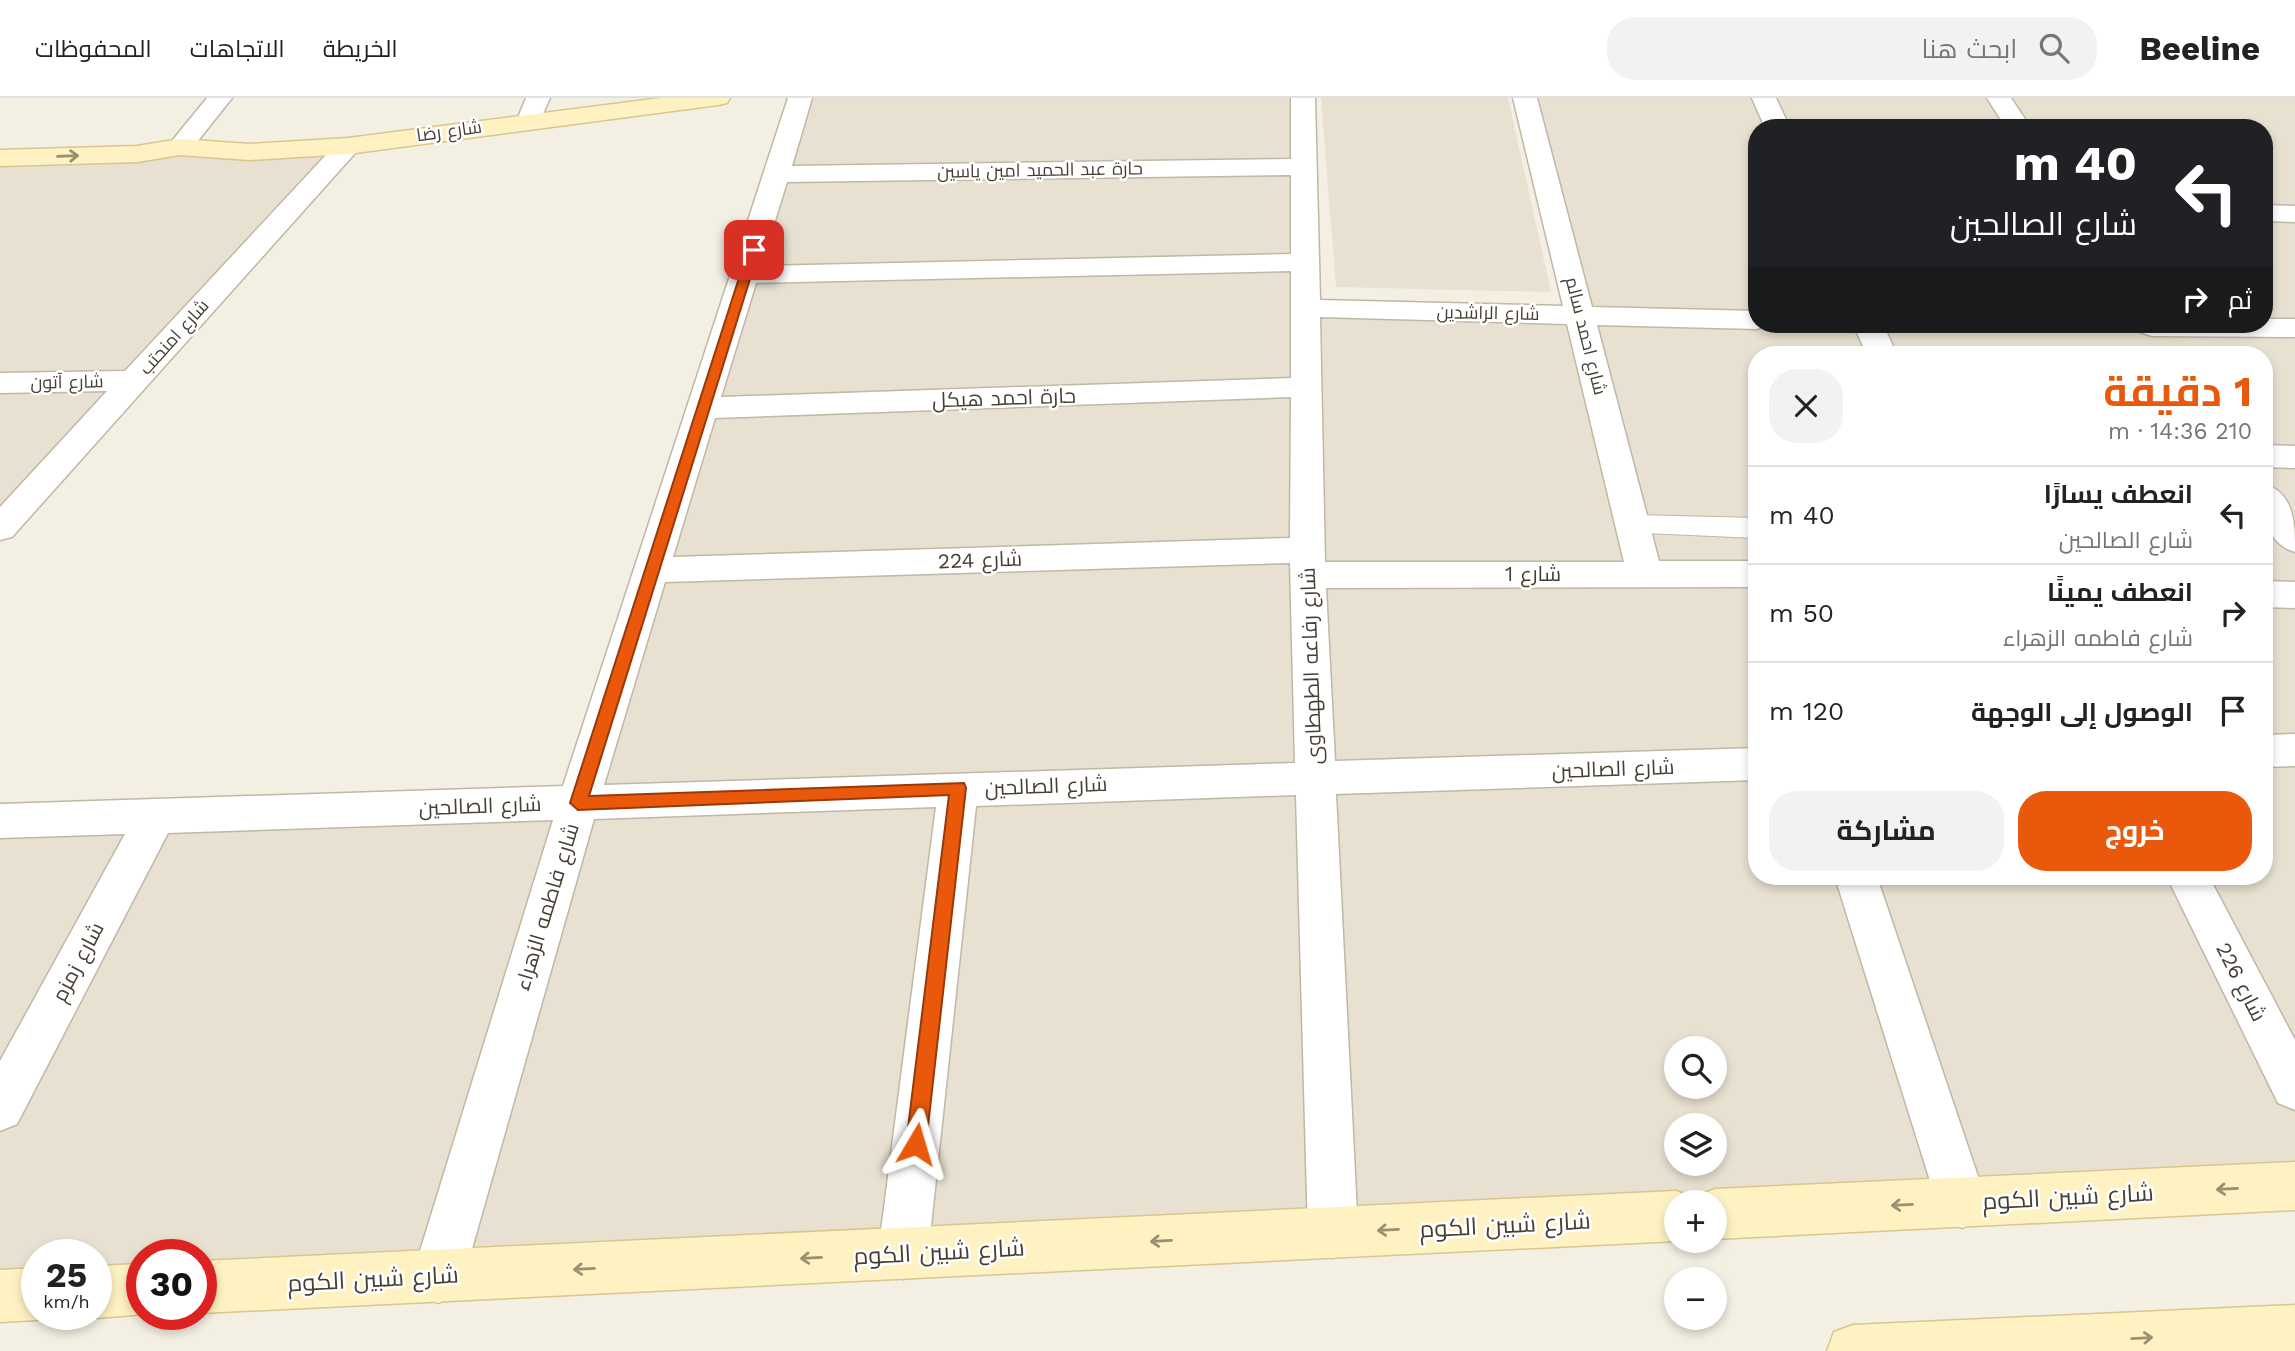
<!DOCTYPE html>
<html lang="ar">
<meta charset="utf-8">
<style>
:root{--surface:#fff;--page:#f2f2f2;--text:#222;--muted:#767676;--line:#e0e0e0;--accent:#ea580c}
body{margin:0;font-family:"Work Sans",Cairo,sans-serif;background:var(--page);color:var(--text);direction:rtl;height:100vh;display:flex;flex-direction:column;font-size:26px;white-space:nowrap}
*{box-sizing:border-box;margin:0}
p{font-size:23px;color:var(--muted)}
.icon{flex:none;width:38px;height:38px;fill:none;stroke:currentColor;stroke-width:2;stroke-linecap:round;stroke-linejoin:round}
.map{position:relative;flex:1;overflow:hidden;direction:ltr}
.details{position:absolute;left:1748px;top:248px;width:525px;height:539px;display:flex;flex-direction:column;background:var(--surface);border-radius:28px;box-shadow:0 4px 10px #0003;direction:rtl}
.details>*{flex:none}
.hud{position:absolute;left:1748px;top:21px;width:525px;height:214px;border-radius:28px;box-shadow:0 4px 10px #0003;direction:rtl;background:#202124;color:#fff;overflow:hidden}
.controls{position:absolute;left:1664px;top:938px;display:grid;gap:14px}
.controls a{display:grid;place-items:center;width:63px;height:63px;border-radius:50%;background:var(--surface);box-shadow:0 4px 10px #0003;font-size:35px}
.speed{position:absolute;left:21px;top:1141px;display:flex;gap:14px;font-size:35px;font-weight:700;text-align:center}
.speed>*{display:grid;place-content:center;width:91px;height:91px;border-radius:50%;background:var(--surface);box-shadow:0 4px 10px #0003;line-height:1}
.speed small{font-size:18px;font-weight:400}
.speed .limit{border:10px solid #d22;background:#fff;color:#111}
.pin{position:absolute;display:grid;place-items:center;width:60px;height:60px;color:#fff;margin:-30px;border-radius:14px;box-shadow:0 4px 10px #0006}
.me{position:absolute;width:77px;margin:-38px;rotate:7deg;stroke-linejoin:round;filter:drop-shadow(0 0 5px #0008)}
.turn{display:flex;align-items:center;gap:24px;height:147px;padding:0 21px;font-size:32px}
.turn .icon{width:91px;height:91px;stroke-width:2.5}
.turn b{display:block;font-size:49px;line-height:60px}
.then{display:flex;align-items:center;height:66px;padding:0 21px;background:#0003;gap:14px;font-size:26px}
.round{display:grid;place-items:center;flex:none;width:74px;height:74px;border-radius:28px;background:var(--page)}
.headline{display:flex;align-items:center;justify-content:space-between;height:119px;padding:0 21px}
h1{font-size:42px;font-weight:700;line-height:52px;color:var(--accent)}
.primary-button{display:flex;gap:14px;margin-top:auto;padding:14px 21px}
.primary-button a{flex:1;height:80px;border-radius:28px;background:var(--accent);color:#fff;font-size:28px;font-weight:700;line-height:80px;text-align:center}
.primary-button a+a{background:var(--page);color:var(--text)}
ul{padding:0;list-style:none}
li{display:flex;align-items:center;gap:21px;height:98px;padding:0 21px;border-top:2px solid var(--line)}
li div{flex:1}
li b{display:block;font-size:26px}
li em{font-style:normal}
header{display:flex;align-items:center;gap:42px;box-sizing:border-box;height:98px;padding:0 35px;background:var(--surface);border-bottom:2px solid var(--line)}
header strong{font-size:33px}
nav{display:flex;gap:38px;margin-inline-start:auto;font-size:24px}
.search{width:490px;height:63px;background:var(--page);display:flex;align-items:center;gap:18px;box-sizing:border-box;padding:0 24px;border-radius:28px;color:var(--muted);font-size:26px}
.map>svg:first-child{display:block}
</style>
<header>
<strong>Beeline</strong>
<div class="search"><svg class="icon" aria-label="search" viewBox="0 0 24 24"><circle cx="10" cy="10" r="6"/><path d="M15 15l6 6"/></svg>ابحث هنا</div>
<nav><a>الخريطة</a><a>الاتجاهات</a><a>المحفوظات</a></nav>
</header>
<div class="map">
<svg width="2295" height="1253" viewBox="0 0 2295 1253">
<rect width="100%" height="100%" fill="#f4efe3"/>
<g fill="#e8e1d1" fill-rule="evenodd">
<path d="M802,0H1302L1304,211L1581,218L1526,0H2295V1093L1676,1104V1121L440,1176ZM1757,30H2264V226H1757ZM1757,257H2264V779H1757ZM1676,950H1715V989H1676ZM1676,1027H1715V1066H1676Z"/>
<polygon points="1321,0 1508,0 1551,194 1336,189"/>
<polygon points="344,49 0,428 0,61"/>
<polygon points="577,705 437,1178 201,1188 201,1157 142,1157 142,1191 96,1193 96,1157 37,1157 37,1195 0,1197 0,725"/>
</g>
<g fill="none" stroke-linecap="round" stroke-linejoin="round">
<g stroke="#c0b7a5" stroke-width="2">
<polygon id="lane" points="1633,417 1757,420 1757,440 1623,434 1619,427 1623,420"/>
</g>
<g stroke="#c0b7a5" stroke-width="3">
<g id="street">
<polygon points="207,0 232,0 189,54 171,54 167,49"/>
<polygon points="526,0 550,0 538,27 520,27 517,22"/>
<path d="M788,0H812L792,68L1291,61V0H1315L1320,202L1563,208L1513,0H1537L1592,209L1757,213V226H1769L1757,231L1597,227L1659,463H1757V489L1326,490L1335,663L1757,650V682L1336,696L1358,1135L1351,1153L1333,1160L1315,1153L1308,1135L1296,697L976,708L928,1156L921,1174L903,1181L885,1174L878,1156L936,709L594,721L464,1179L456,1197L438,1205L420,1197L412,1179L553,722L168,735L17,1026L0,1033V963L125,736L0,740V706L563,688ZM1291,77V156L761,168L787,84ZM1291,173V280L721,299L756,185ZM1320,219L1567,226L1624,464H1325ZM1291,299L1290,440L673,459L715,320ZM1290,465L1295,665L604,687L665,484Z"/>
<polygon points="1752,0 1776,0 1790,30 1765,30"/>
<polygon points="1987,0 2011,0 2031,30 2006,30"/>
<polygon points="348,40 357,43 361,48 357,53 12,439 0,442 0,409 107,293 0,295 0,275 125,273 339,43"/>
<polygon points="2264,107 2295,108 2295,124 2264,123"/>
<polygon points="2264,221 2295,221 2295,239 2152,238 2142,235 2137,229 2139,226 2264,226"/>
<polygon points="1853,226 1883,226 1897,257 1867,257"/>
<polygon points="2264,347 2295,348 2295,370 2264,369"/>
<path d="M2264,386C2295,395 2295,427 2295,454C2264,445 2264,413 2264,386Z"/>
<polygon points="2264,483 2295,484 2295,510 2264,509"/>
<polygon points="2295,636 2295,668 2264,669 2264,637"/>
<polygon points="1835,779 1877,779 1987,1105 1979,1122 1962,1130 1945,1122 1937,1105"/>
<polygon points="2167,779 2209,779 2295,942 2295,1012 2278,1005"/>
</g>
</g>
<g stroke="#d8c68e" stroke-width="3">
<g id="secondary">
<polygon points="661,0 730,0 727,5 718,7 348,56 249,62 180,57 137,64 0,68 0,52 137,48 180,41 249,46 348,40"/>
<polygon points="2295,1064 2295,1112 1715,1141 1715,1104 1676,1104 1676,1143 201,1215 201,1163 1676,1093 1694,1100 1695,1104 1697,1098 1715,1091"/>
<polygon points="142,1166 142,1216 145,1216 96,1220 88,1216 96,1216 96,1168"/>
<polygon points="37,1170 37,1216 50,1216 37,1222 0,1224 0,1172"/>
<polygon points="2295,1207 2295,1253 1827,1253 1834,1234 1853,1227"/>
</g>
</g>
<use href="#lane" fill="#fff" fill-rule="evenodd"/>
<use href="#street" fill="#fff" fill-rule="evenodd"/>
<use href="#secondary" fill="#fff2c2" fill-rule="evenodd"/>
</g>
<defs><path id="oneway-shaft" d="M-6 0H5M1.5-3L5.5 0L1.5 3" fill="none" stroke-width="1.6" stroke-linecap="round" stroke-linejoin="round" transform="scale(1.75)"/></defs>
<g stroke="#999073">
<use href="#oneway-shaft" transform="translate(68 58) rotate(-2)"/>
<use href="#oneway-shaft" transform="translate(2227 1091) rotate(177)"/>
<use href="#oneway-shaft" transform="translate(1902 1107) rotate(177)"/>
<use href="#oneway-shaft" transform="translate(1388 1132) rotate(177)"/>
<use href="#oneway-shaft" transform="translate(1161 1143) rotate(177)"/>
<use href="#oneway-shaft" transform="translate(811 1160) rotate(177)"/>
<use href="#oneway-shaft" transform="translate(584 1171) rotate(177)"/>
<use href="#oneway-shaft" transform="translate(2142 1240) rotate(-3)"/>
</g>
<polygon fill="#ea580c" stroke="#983908" stroke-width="2" points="749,149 759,152 589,698 964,685 966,690 926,1046 923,1053 916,1056 909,1053 906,1046 949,697 578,712 570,705"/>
<g text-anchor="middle" stroke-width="5" stroke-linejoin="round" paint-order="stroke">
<g font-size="18" fill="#463f33" stroke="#fff">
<text transform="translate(449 33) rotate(-8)" y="6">شارع رضا</text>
<text transform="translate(1040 72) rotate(-1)" y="6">حارة عبد الحميد امين ياسين</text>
<text transform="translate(1488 215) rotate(1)" y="6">شارع الراشدين</text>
<text transform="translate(1586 238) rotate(76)" y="6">شارع احمد سالم</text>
<text transform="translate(174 239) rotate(-48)" y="6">شارع امنحتب</text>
<text transform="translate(67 284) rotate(-1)" y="6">شارع آتون</text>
</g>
<g font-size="21" fill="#463f33" stroke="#fff">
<text transform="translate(1004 300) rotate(-2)" y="7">حارة احمد هيكل</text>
<text transform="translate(980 462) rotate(-2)" y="7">شارع 224</text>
<text x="1533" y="483">شارع 1</text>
<text transform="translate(1311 568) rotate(-92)" y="7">شارع رفاعه الطهطاوى</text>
<text transform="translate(1613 671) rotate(-2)" y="7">شارع الصالحين</text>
<text transform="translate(1046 688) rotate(-2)" y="7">شارع الصالحين</text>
<text transform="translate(480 708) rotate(-2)" y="7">شارع الصالحين</text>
<text transform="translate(547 809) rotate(-73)" y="7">شارع فاطمه الزهراء</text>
<text transform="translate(78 864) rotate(-62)" y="7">شارع زمزم</text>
<text transform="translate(2241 884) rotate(63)" y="7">شارع 226</text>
</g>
<g font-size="24" fill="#463f33" stroke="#fff">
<text transform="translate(2068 1099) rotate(-3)" y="8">شارع شبين الكوم</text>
<text transform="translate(1505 1127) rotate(-3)" y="8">شارع شبين الكوم</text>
<text transform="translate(939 1154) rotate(-3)" y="8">شارع شبين الكوم</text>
<text transform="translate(373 1181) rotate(-3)" y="8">شارع شبين الكوم</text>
</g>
</g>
</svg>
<div class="controls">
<a><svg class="icon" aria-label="search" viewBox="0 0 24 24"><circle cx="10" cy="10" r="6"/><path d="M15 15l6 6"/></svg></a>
<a><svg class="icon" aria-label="layers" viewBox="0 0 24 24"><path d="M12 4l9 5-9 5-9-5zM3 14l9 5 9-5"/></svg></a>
<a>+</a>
<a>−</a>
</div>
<div class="speed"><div>25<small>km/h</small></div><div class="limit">30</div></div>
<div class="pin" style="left:754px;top:152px;background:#d93025"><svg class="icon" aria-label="arrive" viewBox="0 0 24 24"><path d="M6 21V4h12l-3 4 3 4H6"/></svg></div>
<svg class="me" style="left:916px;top:1046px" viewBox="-20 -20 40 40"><path d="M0-17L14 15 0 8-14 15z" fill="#ea580c" stroke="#fff" stroke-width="4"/></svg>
<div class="hud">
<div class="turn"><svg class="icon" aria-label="left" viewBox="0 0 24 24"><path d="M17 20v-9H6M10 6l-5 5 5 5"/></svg><div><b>40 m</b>شارع الصالحين</div></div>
<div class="then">ثم<svg class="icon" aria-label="right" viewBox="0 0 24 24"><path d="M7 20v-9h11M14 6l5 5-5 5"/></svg></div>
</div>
<section class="details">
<div class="headline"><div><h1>1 دقيقة</h1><p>210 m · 14:36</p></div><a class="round"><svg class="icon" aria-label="close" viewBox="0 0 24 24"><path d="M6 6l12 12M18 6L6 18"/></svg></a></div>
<ul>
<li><svg class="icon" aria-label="left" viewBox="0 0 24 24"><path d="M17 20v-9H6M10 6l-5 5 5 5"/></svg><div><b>انعطف يسارًا</b><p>شارع الصالحين</p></div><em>40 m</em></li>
<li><svg class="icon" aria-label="right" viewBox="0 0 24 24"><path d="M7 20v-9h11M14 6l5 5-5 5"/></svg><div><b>انعطف يمينًا</b><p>شارع فاطمه الزهراء</p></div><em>50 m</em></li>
<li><svg class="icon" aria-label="arrive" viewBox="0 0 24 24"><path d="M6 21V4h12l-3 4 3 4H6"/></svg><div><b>الوصول إلى الوجهة</b></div><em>120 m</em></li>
</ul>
<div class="primary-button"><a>خروج</a><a>مشاركة</a></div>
</section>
</div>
